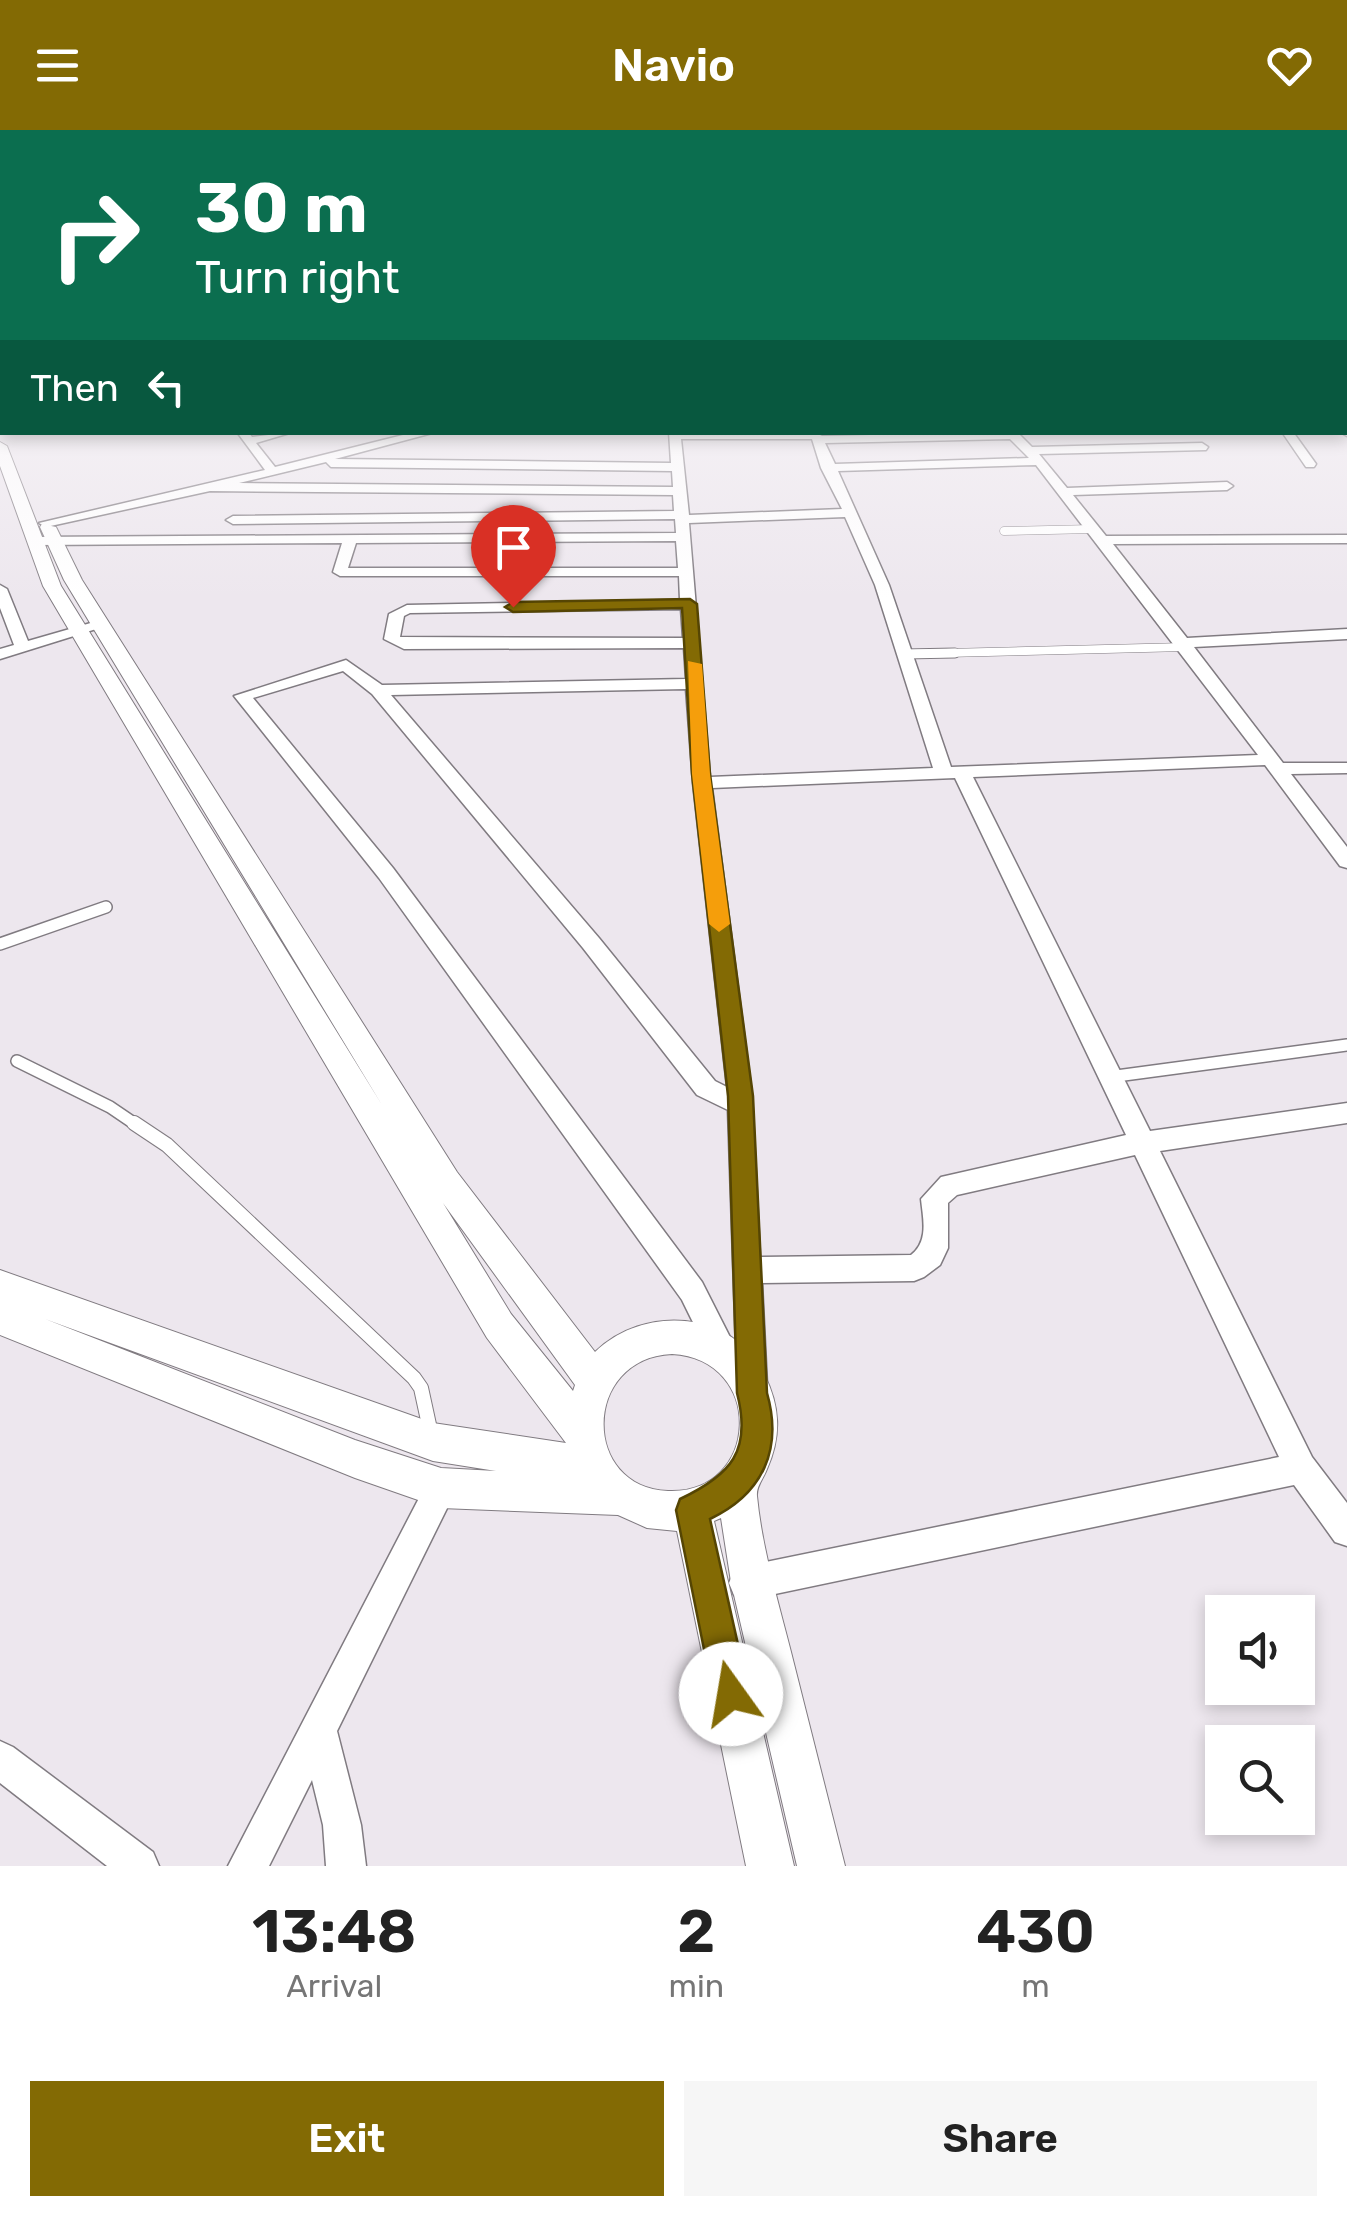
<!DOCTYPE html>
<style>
:root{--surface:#fff;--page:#f6f6f6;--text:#222;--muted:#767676;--accent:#836a04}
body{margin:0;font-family:Rubik,sans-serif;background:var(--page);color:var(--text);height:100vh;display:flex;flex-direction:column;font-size:38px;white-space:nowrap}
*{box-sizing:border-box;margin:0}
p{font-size:32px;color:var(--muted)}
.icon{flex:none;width:55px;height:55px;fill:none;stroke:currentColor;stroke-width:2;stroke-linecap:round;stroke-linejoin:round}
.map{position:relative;height:1736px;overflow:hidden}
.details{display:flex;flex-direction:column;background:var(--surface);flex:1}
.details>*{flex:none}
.hud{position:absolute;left:0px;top:0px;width:1348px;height:305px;box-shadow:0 5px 15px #0003;background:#0b6e4f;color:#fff;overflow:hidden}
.fabs{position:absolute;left:1205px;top:1465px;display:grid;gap:20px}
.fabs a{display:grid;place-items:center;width:110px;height:110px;border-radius:0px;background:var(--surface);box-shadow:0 5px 15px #0003;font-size:50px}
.pin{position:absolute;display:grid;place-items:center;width:85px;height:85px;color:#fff;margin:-102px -42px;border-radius:50% 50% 50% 0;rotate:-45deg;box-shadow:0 0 10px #0007}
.pin .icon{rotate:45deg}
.me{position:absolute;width:110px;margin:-55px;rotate:347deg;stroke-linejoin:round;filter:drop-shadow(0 0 8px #0008)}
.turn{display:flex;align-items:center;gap:35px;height:210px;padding:0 30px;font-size:45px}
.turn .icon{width:130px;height:130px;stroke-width:2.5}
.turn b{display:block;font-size:70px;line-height:85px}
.then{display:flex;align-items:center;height:95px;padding:0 30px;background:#0003;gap:20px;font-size:38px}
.eta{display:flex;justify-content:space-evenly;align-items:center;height:170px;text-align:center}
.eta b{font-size:60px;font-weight:600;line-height:70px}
.primary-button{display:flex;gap:20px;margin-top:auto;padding:20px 30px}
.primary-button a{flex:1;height:115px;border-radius:0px;background:var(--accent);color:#fff;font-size:40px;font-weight:600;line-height:115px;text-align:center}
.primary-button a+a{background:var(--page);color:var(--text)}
header{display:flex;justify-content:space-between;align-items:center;height:130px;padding:0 30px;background:var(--accent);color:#fff;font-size:45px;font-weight:600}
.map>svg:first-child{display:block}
</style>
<header><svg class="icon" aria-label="menu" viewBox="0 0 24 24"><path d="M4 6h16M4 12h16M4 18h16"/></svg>Navio<svg class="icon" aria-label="heart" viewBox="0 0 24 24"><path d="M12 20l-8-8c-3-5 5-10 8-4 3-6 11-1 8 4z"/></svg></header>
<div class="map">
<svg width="1347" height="1736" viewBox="0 0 1347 1736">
<rect width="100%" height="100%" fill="#ede7ee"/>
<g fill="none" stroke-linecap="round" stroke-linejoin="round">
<g stroke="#807b81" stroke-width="9">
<g id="service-far3">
<polyline points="1004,401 1093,399"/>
<polyline points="905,524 1185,517"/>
</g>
</g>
<g stroke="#807b81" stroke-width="11">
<polyline id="service-far2" points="905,524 955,523"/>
</g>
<g stroke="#807b81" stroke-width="14">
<g id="service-far1">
<polyline points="0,814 106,777"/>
<polyline points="17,931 110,977 138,996"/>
<polyline points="1109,947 1347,915"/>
</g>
</g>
<g stroke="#807b81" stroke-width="16">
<polyline id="service" points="134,993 167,1015 414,1248 421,1258 431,1304"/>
</g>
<g stroke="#807b81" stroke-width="3">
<g id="minor">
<rect x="1345" y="248" width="2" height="6"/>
<polygon points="1345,298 1347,298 1347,306 1340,302 1345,302"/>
<path d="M237,302H248L252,307L293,302L256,313L275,337L415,302H436L335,329L671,333L669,302L816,303L822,306L1017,302L1032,317L1202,313L1208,317L1206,320L1039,324L1067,358L1227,352L1233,356L1227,360L1073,365L1106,406L1347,405V413L1113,414L1187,508L1347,499V509L1194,517L1283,633H1347V643L1291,644L1347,717V738L1340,736L1265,635L973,647L1150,1001L1347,973V993L1160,1021L1312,1327L1347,1373V1416L1335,1412L1294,1355L746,1470L734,1465L729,1453L734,1441L746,1436L1279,1327L1135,1025L957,1065L948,1073V1118L940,1135L924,1147L914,1151L762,1153L767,1255L763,1266L752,1270L741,1266L737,1255L736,1227L733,1233L723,1237L713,1233L682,1170L379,748L234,566L346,530L382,555L686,549L684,518L404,519L384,509L389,484L407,475L680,470L679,446H340L333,442L342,413L35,415L28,411L35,407L676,403L675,389L233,394L226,390L233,386L674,381L673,365L210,361L46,397L39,393L265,340ZM681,309H812L821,338L842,379L689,385ZM1010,309L1029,328L835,334L825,313ZM326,332L331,337L672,341L673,357L239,353ZM1036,335L1258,625L951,637L889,455L838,341ZM845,387L875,455L933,638L710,647L689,393ZM676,411L678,438H348L356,413ZM681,479L683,508L400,507L404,486L410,483ZM343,541L372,564L583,818L697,965L728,980L736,1219L702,1152L393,738L253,568ZM686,559L693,653L727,957L715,951L599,808L391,565ZM955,648L1126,1005L941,1047L921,1069C923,1089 929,1111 911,1125L760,1127L752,966L712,658Z"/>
<polygon points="1282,302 1293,302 1316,334 1314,337 1306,337"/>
<polygon points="0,455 7,459 28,511 101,490 109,495 0,529 0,519 14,515 0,478"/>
<polygon points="441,1342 452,1347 457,1358 337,1601 361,1695 366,1736 326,1736 323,1695 312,1650 269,1736 228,1736 430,1347"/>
<polygon points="0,1611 13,1617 153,1722 159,1736 107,1736 0,1653"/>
</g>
</g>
<g stroke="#807b81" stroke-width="2">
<g id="tertiary">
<polygon points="0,275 2,276 2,289 0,289"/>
<path d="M0,312L7,316L61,456L382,975L64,450L40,397L42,394L56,397L82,450L457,1042L595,1222C643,1175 732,1179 764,1244C780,1276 782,1305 767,1339C764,1348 756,1356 757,1366C762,1418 778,1471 791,1522C809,1593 827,1665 845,1736H797L731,1452L721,1388L714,1391L794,1736H746L677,1401L647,1398L618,1385L441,1378L355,1348L0,1205V1140L433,1293L566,1313L487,1208L43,456L0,336ZM443,1073L575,1255L573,1261L511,1184ZM45,1189L433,1331L496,1341L441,1338L355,1310ZM672,1224C766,1229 760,1365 668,1361C581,1358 582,1228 672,1224Z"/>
</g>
</g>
<use href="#service-far3" stroke="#fff" stroke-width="8"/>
<use href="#service-far2" stroke="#fff" stroke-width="9"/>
<use href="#service-far1" stroke="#fff" stroke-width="11"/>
<use href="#service" stroke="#fff" stroke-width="14"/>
<use href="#minor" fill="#fff" fill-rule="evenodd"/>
<use href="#tertiary" fill="#fff" fill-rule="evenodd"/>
</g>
<linearGradient id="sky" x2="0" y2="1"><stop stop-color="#acb4ef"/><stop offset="0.48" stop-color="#f7f4f7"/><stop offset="1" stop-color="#f7f4f7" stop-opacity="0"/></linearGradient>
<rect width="1347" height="469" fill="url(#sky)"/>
<path fill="#836a04" stroke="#554503" stroke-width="2.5" d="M690,469L697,474L710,644L753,966L767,1263C783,1319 763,1364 710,1389L749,1564L744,1577L731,1582L718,1577L713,1564L676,1380L680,1369C731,1345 752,1321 737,1263L728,966L692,644L682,478L513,482L505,477L513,472Z"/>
<polygon fill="#f59e0b" points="688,531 702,534 710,644 730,794 719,802 709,794 692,644"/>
</svg>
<div class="fabs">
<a><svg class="icon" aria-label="sound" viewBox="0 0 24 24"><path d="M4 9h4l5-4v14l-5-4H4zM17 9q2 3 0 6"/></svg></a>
<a><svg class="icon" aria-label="search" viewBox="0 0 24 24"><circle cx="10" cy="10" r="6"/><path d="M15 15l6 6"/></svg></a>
</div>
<div class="pin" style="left:513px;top:477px;background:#d93025"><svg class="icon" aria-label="arrive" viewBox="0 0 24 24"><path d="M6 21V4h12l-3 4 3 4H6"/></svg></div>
<svg class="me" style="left:731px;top:1564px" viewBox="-20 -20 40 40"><circle r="19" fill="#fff"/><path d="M0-13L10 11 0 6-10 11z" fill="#836a04"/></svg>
<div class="hud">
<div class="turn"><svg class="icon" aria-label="right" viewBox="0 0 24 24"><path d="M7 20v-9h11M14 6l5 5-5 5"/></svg><div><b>30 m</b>Turn right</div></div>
<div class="then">Then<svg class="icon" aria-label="left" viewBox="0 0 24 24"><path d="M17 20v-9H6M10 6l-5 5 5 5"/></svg></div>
</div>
</div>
<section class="details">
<div class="eta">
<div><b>13:48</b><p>Arrival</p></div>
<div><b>2</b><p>min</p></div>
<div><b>430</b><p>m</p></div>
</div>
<div class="primary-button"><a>Exit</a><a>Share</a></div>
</section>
